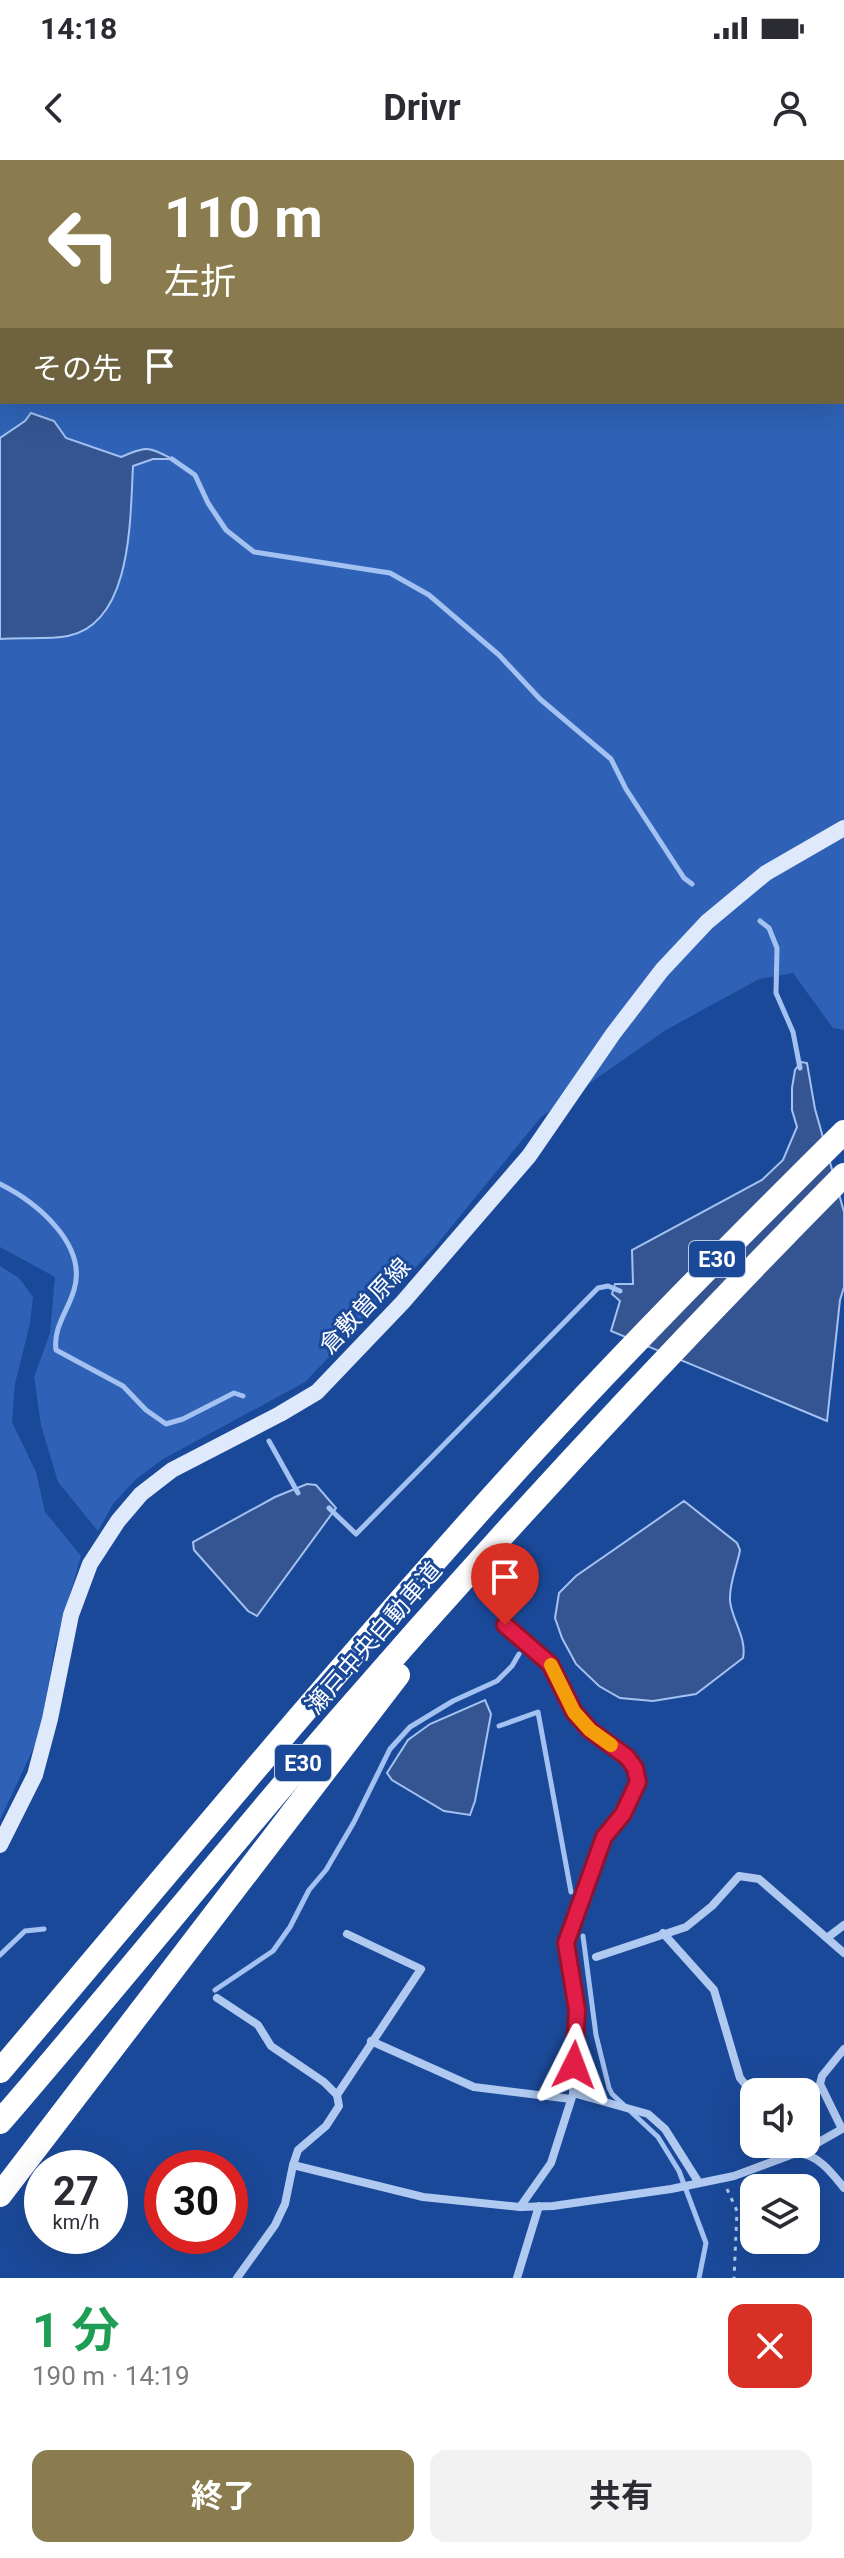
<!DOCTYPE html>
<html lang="ja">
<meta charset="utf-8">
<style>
:root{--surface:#fff;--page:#f2f2f3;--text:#2b2b33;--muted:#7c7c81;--accent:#8a7c4e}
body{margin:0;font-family:Roboto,"Noto Sans JP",sans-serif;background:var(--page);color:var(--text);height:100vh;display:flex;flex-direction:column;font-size:30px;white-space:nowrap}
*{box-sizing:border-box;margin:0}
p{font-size:26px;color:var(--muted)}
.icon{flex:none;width:44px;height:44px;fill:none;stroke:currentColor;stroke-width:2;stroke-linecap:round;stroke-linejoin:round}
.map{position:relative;height:2118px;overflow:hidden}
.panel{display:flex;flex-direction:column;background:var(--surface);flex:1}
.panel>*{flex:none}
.hud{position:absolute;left:0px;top:0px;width:844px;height:244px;box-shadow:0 8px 32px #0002;background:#8a7c4e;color:#fff;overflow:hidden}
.tools{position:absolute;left:740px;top:1918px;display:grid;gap:16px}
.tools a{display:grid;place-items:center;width:80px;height:80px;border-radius:16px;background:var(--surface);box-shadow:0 8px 32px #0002;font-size:40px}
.speed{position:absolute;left:24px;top:1990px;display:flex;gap:16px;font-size:40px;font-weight:700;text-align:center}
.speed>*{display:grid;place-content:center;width:104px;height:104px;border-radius:50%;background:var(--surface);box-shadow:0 8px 32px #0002;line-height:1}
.speed small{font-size:20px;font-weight:400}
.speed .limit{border:12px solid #d22;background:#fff;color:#111}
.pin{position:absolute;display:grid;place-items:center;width:68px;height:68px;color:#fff;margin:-82px -34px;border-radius:50% 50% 50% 0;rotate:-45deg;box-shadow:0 0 8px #0007}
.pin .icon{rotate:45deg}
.me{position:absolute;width:88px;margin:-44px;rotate:3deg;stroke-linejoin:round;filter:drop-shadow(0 0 6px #0008)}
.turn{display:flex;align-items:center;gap:28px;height:168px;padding:0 32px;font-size:36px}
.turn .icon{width:104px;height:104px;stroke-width:2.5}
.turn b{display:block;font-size:56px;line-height:68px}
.then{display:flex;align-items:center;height:76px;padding:0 32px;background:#0003;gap:16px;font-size:30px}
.round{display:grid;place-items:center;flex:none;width:84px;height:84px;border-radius:16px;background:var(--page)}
.headline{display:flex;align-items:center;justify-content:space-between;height:136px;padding:0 32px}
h1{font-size:48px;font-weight:700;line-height:60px;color:#1e9e55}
.primary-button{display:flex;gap:16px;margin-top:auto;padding:16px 32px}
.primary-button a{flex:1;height:92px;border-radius:16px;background:var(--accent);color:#fff;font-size:32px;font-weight:700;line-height:92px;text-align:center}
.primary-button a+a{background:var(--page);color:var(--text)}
.status{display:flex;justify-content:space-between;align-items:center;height:56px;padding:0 40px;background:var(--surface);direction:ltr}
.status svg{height:22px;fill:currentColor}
header{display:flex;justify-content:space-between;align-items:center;height:104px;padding:0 32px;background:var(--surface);font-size:36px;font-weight:700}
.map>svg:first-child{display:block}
</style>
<div class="status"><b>14:18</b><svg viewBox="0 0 49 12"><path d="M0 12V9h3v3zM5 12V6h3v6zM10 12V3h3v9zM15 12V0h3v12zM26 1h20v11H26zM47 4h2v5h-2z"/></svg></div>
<header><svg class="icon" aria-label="back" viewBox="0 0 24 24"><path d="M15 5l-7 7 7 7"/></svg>Drivr<svg class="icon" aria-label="person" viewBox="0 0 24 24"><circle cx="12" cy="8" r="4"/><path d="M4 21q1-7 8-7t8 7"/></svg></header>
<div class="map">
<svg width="844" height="2118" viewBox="0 0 844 2118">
<rect width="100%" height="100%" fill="#1b4999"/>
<g fill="#2f62b6" fill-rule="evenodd">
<path d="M0,0H844V870L833,868L793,813L759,819L666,870L541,957L433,1089L305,1222L163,1299L135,1320L113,1344L98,1371L58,1322L41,1265L34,1217L50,1173L55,1117L0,1087V479C16,477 80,473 91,467C129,446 131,344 133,305L153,299L170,298L140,288L122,297L66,278L54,261H25L0,278ZM2,2H842V242H2Z"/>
<polygon points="0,1106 19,1118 33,1137 30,1163 15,1224 12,1262 36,1312 45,1352 81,1396 55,1486 40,1574 0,1660"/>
</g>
<g fill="#345591" stroke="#a3c2f2" stroke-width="2">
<path d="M31,253L54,261L66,278L121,297C146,286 148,286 172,299H153L133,306C130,357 133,463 68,476C46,480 22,477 0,479V278L25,261Z"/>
<polygon points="801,902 807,903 815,949 844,1052 844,1127 840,1140 827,1261 611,1171 620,1141 612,1134 615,1124 633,1124 632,1090 762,1020 783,1000 797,967 792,950 792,928 795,910"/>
<polygon points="307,1324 316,1325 336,1348 257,1456 248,1451 194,1390 193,1382 275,1337"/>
<path d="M684,1341L737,1383L740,1390C737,1407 729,1423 730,1441C732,1460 747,1478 743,1498L696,1534L653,1541L620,1538L599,1526L576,1504L562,1478L555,1458L559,1433L576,1416Z"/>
<polygon points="485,1540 491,1554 475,1641 470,1655 444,1651 392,1620 387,1613 408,1580 430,1564"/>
</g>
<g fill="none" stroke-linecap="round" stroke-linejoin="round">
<g stroke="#a3c2f2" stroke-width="5">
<polyline points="172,299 195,315 208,343 226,370 254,392 390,413 429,435 499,495 540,539 611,599 626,629 671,698 684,718 692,724"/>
<polyline points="760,761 769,768 777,788 776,833 793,872 800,908"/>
<path d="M0,1024C36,1042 88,1084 74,1130C68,1151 53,1167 56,1190L123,1226L146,1250L166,1264L183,1259L234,1233L243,1236"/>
<polyline points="269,1281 298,1333"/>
<polyline points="329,1348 356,1374 598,1128 608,1126 620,1131"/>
<polyline points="499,1566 538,1552 571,1732"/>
<polyline points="583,1776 596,1875 609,1928 612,1934 658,1977 679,2011 706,2083 699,2118"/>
<polyline points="0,1795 25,1771 44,1769"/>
<polyline points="215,1830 273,1791 290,1767 309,1730 326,1710 354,1662 390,1589 410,1567 453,1541 497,1521 512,1506 519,1494"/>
</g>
<polyline stroke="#b0c9f0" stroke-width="3" stroke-dasharray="4 6" stroke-linecap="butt" points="727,2029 737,2051 734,2118"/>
<g stroke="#b0c9f0" stroke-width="8">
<polyline points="505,1465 550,1504 574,1552 590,1570 627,1597 635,1608 638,1622 623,1654 604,1677 566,1783 577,1850 573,1933 648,1954 665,1969 699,2023"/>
<polyline points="663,1773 714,1830 740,1918 754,1935"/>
<polyline points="827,1778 844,1765"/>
<polyline points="596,1797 686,1767 712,1746 739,1716 759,1719 844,1793"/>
<polyline points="217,1838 258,1865 271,1886 324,1922 337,1935"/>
<polyline points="371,1881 474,1927 571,1939"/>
<polyline points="805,1990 842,1969 820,1924 822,1916 844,1889"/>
<polyline points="293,2005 298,1990 326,1966 339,1946 337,1935 421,1809 347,1774"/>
<polyline points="520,2047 551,2003 573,1934"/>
<path d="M237,2118L275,2065L285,2044L293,2005L423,2037L520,2047L553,2046L671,2029L734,2016L796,1993C817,1993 832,2013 844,2028"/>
<polyline points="517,2118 539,2046"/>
</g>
<polyline stroke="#dee9fb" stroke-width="16" points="0,1685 35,1615 50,1559 71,1455 90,1404 118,1361 141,1334 172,1310 280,1254 317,1232 403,1142 529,996 613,874 662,810 707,762 766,713 844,668"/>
<g stroke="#fff" stroke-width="24">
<path d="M0,1911C163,1719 323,1525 492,1337C605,1211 724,1091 844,972"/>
<path d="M0,1962C114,1830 223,1694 337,1562C500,1374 669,1192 844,1015"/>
<polyline points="0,2035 398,1515"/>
</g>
</g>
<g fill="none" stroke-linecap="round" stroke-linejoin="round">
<g stroke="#92132f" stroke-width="20">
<polyline id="route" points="505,1465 550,1504 574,1552 590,1570 627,1597 635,1608 638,1622 623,1654 604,1677 566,1783 577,1850 574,1905"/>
</g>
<use href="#route" stroke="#e11d48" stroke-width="14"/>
<polyline stroke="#f59e0b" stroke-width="14" points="551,1505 574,1552 590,1570 611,1585"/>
</g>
<g text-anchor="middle" stroke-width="6" stroke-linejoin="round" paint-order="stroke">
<g fill="#1b4999" stroke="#bbc8e0" stroke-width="2">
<rect x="689" y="1081" width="56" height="36" rx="6"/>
<rect x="275" y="1585" width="56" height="36" rx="6"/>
</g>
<g font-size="22" font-weight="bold" fill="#fff">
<text x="717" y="1107">E30</text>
<text x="303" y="1611">E30</text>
</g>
<g font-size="24" fill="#fff" stroke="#1b4999">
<text transform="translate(365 1146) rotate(-47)" y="8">倉敷曽原線</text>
<text transform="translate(374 1478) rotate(-49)" y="8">瀬戸中央自動車道</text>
</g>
</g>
</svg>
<div class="tools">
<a><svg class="icon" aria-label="sound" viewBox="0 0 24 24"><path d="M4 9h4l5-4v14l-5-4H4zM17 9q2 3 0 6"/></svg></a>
<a><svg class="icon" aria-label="layers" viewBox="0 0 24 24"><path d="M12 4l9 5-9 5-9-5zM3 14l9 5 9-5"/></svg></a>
</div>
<div class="speed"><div>27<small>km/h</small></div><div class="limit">30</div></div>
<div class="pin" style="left:505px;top:1465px;background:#d93025"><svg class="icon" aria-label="arrive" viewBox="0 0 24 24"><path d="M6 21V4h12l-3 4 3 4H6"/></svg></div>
<svg class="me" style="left:574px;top:1905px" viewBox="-20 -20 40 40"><path d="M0-17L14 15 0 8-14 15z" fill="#e11d48" stroke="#fff" stroke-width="4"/></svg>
<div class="hud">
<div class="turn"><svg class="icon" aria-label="left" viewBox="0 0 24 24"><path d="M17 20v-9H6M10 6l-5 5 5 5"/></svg><div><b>110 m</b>左折</div></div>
<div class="then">その先<svg class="icon" aria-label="arrive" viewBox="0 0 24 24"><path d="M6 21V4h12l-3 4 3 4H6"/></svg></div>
</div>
</div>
<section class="panel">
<div class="headline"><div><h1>1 分</h1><p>190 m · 14:19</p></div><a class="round" style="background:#d93025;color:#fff"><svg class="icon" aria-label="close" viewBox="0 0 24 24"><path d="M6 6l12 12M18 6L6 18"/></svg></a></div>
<div class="primary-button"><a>終了</a><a>共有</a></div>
</section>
